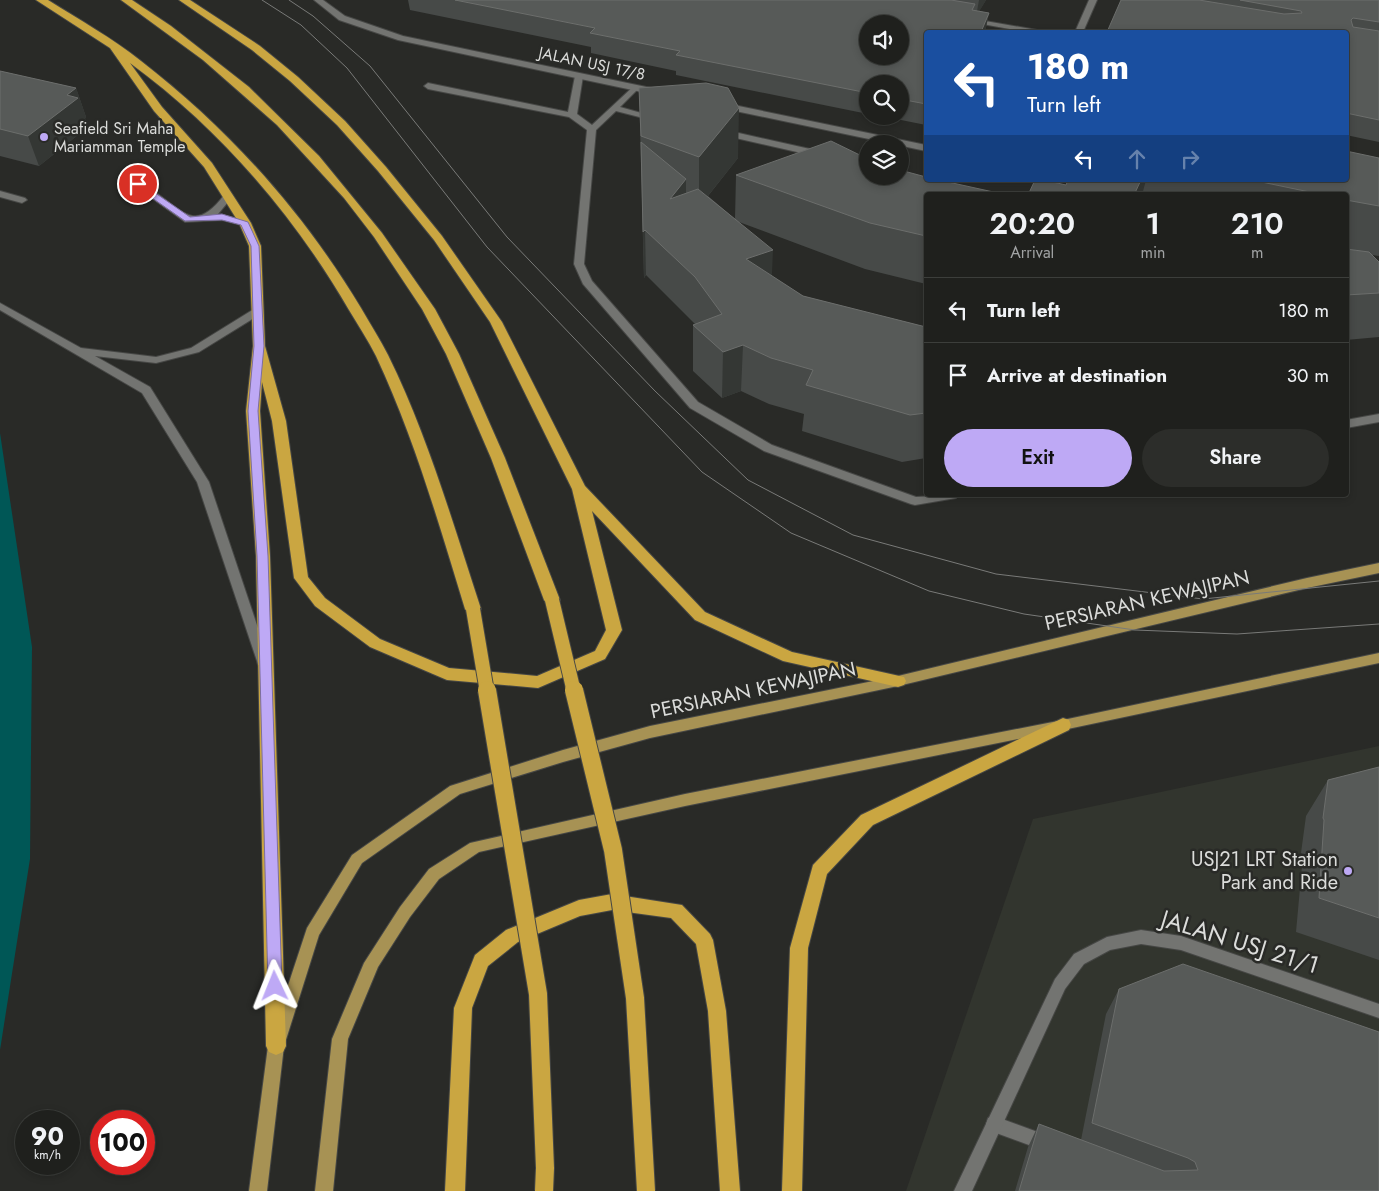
<!DOCTYPE html>
<style>
:root{--surface:#1f201d;--page:#2c2d2a;--text:#f1f3f6;--muted:#a1a3a4;--line:#3c3e3b;--accent:#bea9f5}
body{margin:0;font-family:Jost,sans-serif;background:var(--page);color:var(--text);height:100vh;display:flex;flex-direction:column;font-size:19px;white-space:nowrap}
*{box-sizing:border-box;margin:0}
p{font-size:16px;color:var(--muted)}
.icon{flex:none;width:28px;height:28px;fill:none;stroke:currentColor;stroke-width:2;stroke-linecap:round;stroke-linejoin:round}
.map{position:relative;flex:1;overflow:hidden}
.side{position:absolute;left:924px;top:192px;width:425px;height:305px;display:flex;flex-direction:column;background:var(--surface);border-radius:5px;box-shadow:0 2px 8px #0003,0 0 0 1px var(--line)}
.side>*{flex:none}
.hud{position:absolute;left:924px;top:30px;width:425px;height:152px;border-radius:5px;box-shadow:0 2px 8px #0003,0 0 0 1px var(--line);background:#1a4fa0;color:#fff;overflow:hidden}
.controls{position:absolute;left:859px;top:15px;display:grid;gap:10px}
.controls a{display:grid;place-items:center;width:50px;height:50px;border-radius:50%;background:var(--surface);box-shadow:0 2px 8px #0003,0 0 0 1px var(--line);font-size:25px}
.speed{position:absolute;left:15px;top:1110px;display:flex;gap:10px;font-size:25px;font-weight:700;text-align:center}
.speed>*{display:grid;place-content:center;width:65px;height:65px;border-radius:50%;background:var(--surface);box-shadow:0 2px 8px #0003,0 0 0 1px var(--line);line-height:1}
.speed small{font-size:12px;font-weight:400}
.speed .limit{border:8px solid #d22;background:#fff;color:#111}
.pin{position:absolute;display:grid;place-items:center;width:42px;height:42px;color:#fff;margin:-21px;border:2px solid #fff;border-radius:50%;box-shadow:0 1px 5px #0007}
.me{position:absolute;width:55px;margin:-28px;rotate:358deg;stroke-linejoin:round;filter:drop-shadow(0 0 4px #0008)}
.turn{display:flex;align-items:center;gap:18px;height:105px;padding:0 20px;font-size:22px}
.turn .icon{width:65px;height:65px;stroke-width:2.5}
.turn b{display:block;font-size:35px;line-height:42px}
.lanes{display:flex;align-items:center;height:48px;padding:0 20px;background:#0003;justify-content:center;gap:25px;direction:ltr}
.lanes .off{opacity:.35}
.eta{display:flex;justify-content:space-evenly;align-items:center;height:85px;text-align:center}
.eta b{font-size:30px;font-weight:600;line-height:35px}
.button{display:flex;gap:10px;margin-top:auto;padding:10px 20px}
.button a{flex:1;height:58px;border-radius:30px;background:var(--accent);color:#111;font-size:20px;font-weight:600;line-height:58px;text-align:center}
.button a+a{background:var(--page);color:var(--text)}
ul{padding:0;list-style:none}
li{display:flex;align-items:center;gap:15px;height:65px;padding:0 20px;border-top:1px solid var(--line)}
li div{flex:1}
li b{display:block;font-size:19px}
li em{font-style:normal}
.map>svg:first-child{display:block}
</style>
<div class="map">
<svg width="1379" height="1191" viewBox="0 0 1379 1191">
<rect width="100%" height="100%" fill="#292a27"/>
<polygon fill="#32352e" points="1379,746 1379,1191 906,1191 1033,819"/>
<polygon fill="#005756" points="0,433 32,647 30,859 0,1050"/>
<g fill="none" stroke-linecap="round" stroke-linejoin="round">
<g stroke="#464745" stroke-width="2">
<g id="service">
<polygon points="579,73 583,76 577,114 592,125 635,85 639,88 620,107 659,118 655,121 616,111 596,130 584,264 592,281 698,402 772,445 916,497 958,495 956,498 915,505 911,504 764,451 690,408 583,284 574,264 587,130 569,117 428,89 424,86 428,83 568,112 575,76"/>
<polygon points="721,129 819,151 824,154 819,157 718,134 717,132"/>
<path d="M138,181C144,183 149,188 155,192C186,214 196,232 225,194H231L233,196L218,214L248,221L250,223L245,226L222,220L185,222L135,186V182Z"/>
<polygon points="0,191 25,198 27,200 22,203 0,197"/>
<polygon points="1379,414 1379,422 1346,428 1346,420"/>
<polygon points="994,1116 1054,1138 1056,1144 1054,1150 1048,1152 988,1130 986,1124 988,1118"/>
</g>
</g>
<g stroke="#464745" stroke-width="2">
<g id="minor">
<polygon points="314,0 323,0 345,16 403,36 656,89 660,92 656,95 398,40 339,20"/>
<polygon points="1089,0 1097,0 1083,32 1075,32"/>
<polygon points="968,18 1037,30 1041,32 1026,32 971,22 967,20"/>
<polygon points="724,103 926,145 926,151 721,108 721,104"/>
<polygon points="0,303 81,348 156,357 191,348 254,309 262,309 263,311 262,313 199,352 156,363 95,356 150,387 209,482 269,661 268,665 258,665 257,661 197,482 142,393 0,310"/>
<polygon points="1141,930 1181,936 1379,1004 1379,1018 1181,950 1141,944 1110,950 1084,964 1065,989 972,1191 954,1191 1055,979 1074,954 1107,937"/>
</g>
</g>
<g stroke="#464745" stroke-width="2">
<g id="primary">
<polygon points="1379,563 1379,573 1307,588 898,686 650,738 563,762 460,794 362,863 319,935 284,1046 267,1191 249,1191 268,1046 307,928 352,855 450,786 563,750 650,726 898,676 1307,578"/>
<polygon points="1379,653 1379,663 1063,730 685,806 479,852 439,879 410,917 378,967 348,1039 333,1191 315,1191 332,1039 364,963 400,907 429,869 470,843 685,794 1063,720"/>
</g>
</g>
<g stroke="#464745" stroke-width="2">
<g id="motorway">
<path d="M36,0H48C80,20 112,38 141,61C229,129 304,213 361,308C370,324 380,339 388,355C428,436 453,524 481,609L478,613L473,615L468,613L465,609C439,524 414,437 376,356C368,340 358,325 349,310C294,215 219,128 130,63L162,107L212,163L251,223L261,246L265,346L286,421L308,577L325,598L380,639L449,668L537,676L595,651L606,630L572,489L490,322L434,240L378,171L337,125L290,81L252,50L179,0H190L260,46L298,77L345,121L386,167L442,236L502,322L585,486L705,612L792,652L904,677L906,681L904,685L898,687L783,661L695,620L592,511L622,630L605,659L538,688L447,680L370,647L315,606L294,578L272,421L262,382L260,411L270,556L286,1046L283,1052L276,1055L269,1052L266,1046L256,556L246,411L253,346L249,246L239,223L204,167L154,111L110,48Z"/>
<polygon points="121,0 132,0 171,26 249,87 319,156 382,233 435,309 459,354 505,458 560,600 557,604 552,606 547,604 544,600 491,458 446,354 422,309 374,237 344,198 277,125 203,60"/>
<polygon points="1063,718 1069,720 1071,725 1069,730 873,825 827,874 808,948 802,1191 782,1191 790,948 813,865 861,815"/>
<polygon points="612,894 682,905 710,934 713,940 726,1011 740,1191 720,1191 708,1011 696,944 671,918 612,910 580,916 518,942 488,966 472,1008 465,1191 445,1191 454,1008 475,955 506,930 579,900"/>
</g>
</g>
<use href="#service" fill="#737471" fill-rule="evenodd"/>
<use href="#minor" fill="#737471" fill-rule="evenodd"/>
<use href="#primary" fill="#a79254" fill-rule="evenodd"/>
<use href="#motorway" fill="#caa641" fill-rule="evenodd"/>
<g stroke="#797a78" stroke-width="1">
<polyline points="262,0 301,25 347,68 487,247 702,472 791,533 929,591 1024,614 1135,630 1237,634 1379,624"/>
<polyline points="289,0 313,16 370,66 507,237 655,391 748,480 853,535 996,574 1203,599 1379,581"/>
</g>
<g stroke="#464745" stroke-width="16" stroke-linecap="butt">
<g id="motorway-bridge-far1">
<polyline points="552,600 574,692"/>
<polyline points="473,609 487,692"/>
</g>
</g>
<g stroke="#464745" stroke-width="20" stroke-linecap="butt">
<g id="motorway-bridge">
<polyline points="487,690 538,994 545,1168 544,1191"/>
<polyline points="574,690 613,850 635,998 646,1191"/>
</g>
</g>
<use href="#motorway-bridge-far1" stroke="#caa641" stroke-width="14"/>
<use href="#motorway-bridge" stroke="#caa641" stroke-width="18"/>
</g>
<g fill="#474a48">
<polygon points="408,0 986,0 979,11 989,13 985,32 926,32 926,125 881,116 900,116 900,84 868,84 868,114 676,75 676,71 591,53 591,47 410,10"/>
<polygon points="1121,0 1379,0 1379,142 1346,135 1346,32"/>
<polygon points="0,71 76,88 86,117 85,118 88,127 39,166 0,156"/>
<polygon points="639,88 738,158 708,196 735,219 736,175 926,195 926,284 865,269 739,222 772,276 803,296 926,327 926,458 902,462 802,431 804,414 769,404 741,391 722,398 693,371 693,325 695,324 646,275 644,278"/>
<polygon points="1379,158 1379,256 1372,255 1379,262 1379,337 1346,340 1346,195 1028,195 1066,185 1068,180 1346,180"/>
<polygon points="1379,767 1379,960 1296,932 1303,855 1301,853 1306,816 1328,780"/>
<polygon points="1119,989 1379,1191 1015,1191 1028,1147 1039,1124 1081,1140 1106,1014"/>
</g>
<g fill="#343734">
<polygon points="979,0 986,0 976,17"/>
<polygon points="989,13 985,32 981,32"/>
<polygon points="76,88 86,117 85,118 88,127 39,166 28,136 67,95"/>
<polygon points="739,108 738,158 699,207 699,157"/>
<polygon points="686,179 686,224 670,199"/>
<polygon points="1141,180 1146,180 1142,195 1134,195"/>
<polygon points="645,230 646,275 644,278 643,232"/>
<polygon points="773,250 771,296 746,259"/>
<polygon points="743,345 741,391 722,398 723,352"/>
</g>
<g fill="#575a58" stroke="#6c6e6c" fill-rule="evenodd">
<path d="M455,0H951L975,4L972,10L989,13L981,32H926V104L900,99V84H868V93L676,55L680,51L590,33L595,28ZM868,24H900V56H868Z"/>
<polygon points="1121,0 1199,0 1284,14 1302,13 1301,11 1240,0 1379,0 1379,22 1353,18 1351,20 1353,27 1379,31 1379,120 1346,113 1346,32 1107,32"/>
<polygon points="0,71 76,88 67,95 78,98 28,136 0,129"/>
<polygon points="706,83 728,88 739,108 699,157 641,136 639,88"/>
<polygon points="831,141 868,159 868,176 900,176 900,170 926,177 926,180 939,180 1007,195 926,195 926,236 870,223 736,175"/>
<polygon points="641,142 686,179 670,199 698,189 773,250 746,259 803,296 926,327 926,413 910,415 806,385 813,370 771,358 743,345 723,352 693,325 722,314 695,277 645,230 643,232"/>
<polygon points="1346,151 1379,158 1379,206 1346,200 1346,195 1324,195 1252,180 1346,180"/>
<polygon points="1035,180 1044,180 1066,185 1068,180 1141,180 1134,195 1028,195"/>
<polygon points="1346,249 1369,252 1379,262 1379,293 1346,295"/>
<polygon points="1379,767 1379,918 1319,898 1324,820 1323,818 1328,780"/>
<polygon points="1183,964 1379,1032 1379,1191 1019,1191 1039,1124 1164,1171 1198,1170 1195,1162 1188,1158 1092,1123 1119,989"/>
</g>
<polygon fill="#bea9f5" stroke="#7c6e9f" points="138,181 190,217 222,214 248,222 259,246 264,346 258,411 268,556 282,986 280,991 275,993 270,991 268,986 257,556 248,411 254,346 251,246 241,225 222,220 185,221 135,186 135,182"/>
<g fill="#bea9f5" stroke="#292a27" stroke-width="2">
<circle cx="44" cy="137" r="5"/>
<circle cx="1348" cy="871" r="5"/>
</g>
<g text-anchor="middle" stroke-width="5" stroke-linejoin="round" paint-order="stroke">
<g font-size="16" fill="#dbdcda" stroke="#292a27">
<text transform="translate(592 63) rotate(12)" y="6">JALAN USJ 17/8</text>
</g>
<g font-size="16" fill="#dbdcda" stroke="#292a27" text-anchor="start">
<text x="54" y="134">Seafield Sri Maha<tspan x="54" dy="18">Mariamman Temple</tspan></text>
</g>
<g font-size="20" fill="#dbdcda" stroke="#292a27">
<text transform="translate(1147 600) rotate(-13)" y="7">PERSIARAN KEWAJIPAN</text>
<text transform="translate(753 690) rotate(-12)" y="7">PERSIARAN KEWAJIPAN</text>
</g>
<g font-size="20" fill="#dbdcda" stroke="#292a27" text-anchor="end">
<text x="1338" y="866">USJ21 LRT Station<tspan x="1338" dy="23">Park and Ride</tspan></text>
</g>
<g font-size="24" fill="#dbdcda" stroke="#292a27">
<text transform="translate(1240 942) rotate(17)" y="8">JALAN USJ 21/1</text>
</g>
</g>
</svg>
<div class="controls">
<a><svg class="icon" aria-label="sound" viewBox="0 0 24 24"><path d="M4 9h4l5-4v14l-5-4H4zM17 9q2 3 0 6"/></svg></a>
<a><svg class="icon" aria-label="search" viewBox="0 0 24 24"><circle cx="10" cy="10" r="6"/><path d="M15 15l6 6"/></svg></a>
<a><svg class="icon" aria-label="layers" viewBox="0 0 24 24"><path d="M12 4l9 5-9 5-9-5zM3 14l9 5 9-5"/></svg></a>
</div>
<div class="speed"><div>90<small>km/h</small></div><div class="limit">100</div></div>
<div class="pin" style="left:138px;top:184px;background:#d93025"><svg class="icon" aria-label="arrive" viewBox="0 0 24 24"><path d="M6 21V4h12l-3 4 3 4H6"/></svg></div>
<svg class="me" style="left:275px;top:986px" viewBox="-20 -20 40 40"><path d="M0-17L14 15 0 8-14 15z" fill="#bea9f5" stroke="#fff" stroke-width="4"/></svg>
<div class="hud">
<div class="turn"><svg class="icon" aria-label="left" viewBox="0 0 24 24"><path d="M17 20v-9H6M10 6l-5 5 5 5"/></svg><div><b>180 m</b>Turn left</div></div>
<div class="lanes"><svg class="icon" aria-label="left" viewBox="0 0 24 24"><path d="M17 20v-9H6M10 6l-5 5 5 5"/></svg><svg class="icon off" aria-label="ahead" viewBox="0 0 24 24"><path d="M12 20V5M6 11l6-6 6 6"/></svg><svg class="icon off" aria-label="right" viewBox="0 0 24 24"><path d="M7 20v-9h11M14 6l5 5-5 5"/></svg></div>
</div>
<section class="side">
<div class="eta">
<div><b>20:20</b><p>Arrival</p></div>
<div><b>1</b><p>min</p></div>
<div><b>210</b><p>m</p></div>
</div>
<ul>
<li><svg class="icon" aria-label="left" viewBox="0 0 24 24"><path d="M17 20v-9H6M10 6l-5 5 5 5"/></svg><div><b>Turn left</b></div><em>180 m</em></li>
<li><svg class="icon" aria-label="arrive" viewBox="0 0 24 24"><path d="M6 21V4h12l-3 4 3 4H6"/></svg><div><b>Arrive at destination</b></div><em>30 m</em></li>
</ul>
<div class="button"><a>Exit</a><a>Share</a></div>
</section>
</div>
